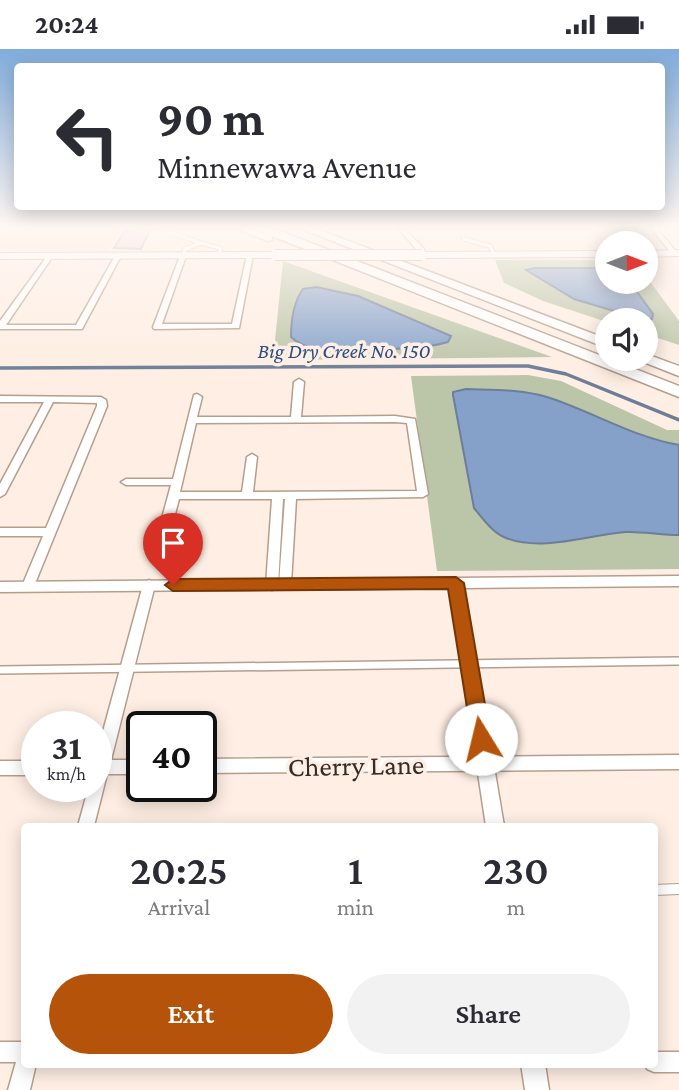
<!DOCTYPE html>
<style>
:root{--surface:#fff;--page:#f2f2f3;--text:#2b2b33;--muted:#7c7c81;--accent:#b45309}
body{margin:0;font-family:"Crimson Pro",serif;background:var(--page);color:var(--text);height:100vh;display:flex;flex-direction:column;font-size:26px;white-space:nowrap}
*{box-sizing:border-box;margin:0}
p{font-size:23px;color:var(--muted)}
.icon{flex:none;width:38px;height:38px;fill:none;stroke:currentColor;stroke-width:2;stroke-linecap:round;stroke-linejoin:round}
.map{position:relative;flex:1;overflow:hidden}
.details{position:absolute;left:21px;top:774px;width:637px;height:245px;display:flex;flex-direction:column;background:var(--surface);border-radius:7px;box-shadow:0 4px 18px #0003}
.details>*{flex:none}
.top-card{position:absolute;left:14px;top:14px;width:651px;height:147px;border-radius:7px;box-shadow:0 4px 18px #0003;background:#fff;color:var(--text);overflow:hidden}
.needle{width:46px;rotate:90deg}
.tools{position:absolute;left:595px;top:182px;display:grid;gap:14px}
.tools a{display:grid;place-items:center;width:63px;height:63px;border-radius:50%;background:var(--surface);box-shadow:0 4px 18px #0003;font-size:35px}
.speed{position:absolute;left:21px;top:662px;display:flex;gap:14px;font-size:35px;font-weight:700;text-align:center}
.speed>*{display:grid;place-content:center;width:91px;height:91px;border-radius:50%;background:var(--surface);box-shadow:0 4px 18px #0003;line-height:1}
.speed small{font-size:18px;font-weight:400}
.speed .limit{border:4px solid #111;border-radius:10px;background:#fff;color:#111}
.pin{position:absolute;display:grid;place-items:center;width:60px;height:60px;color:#fff;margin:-72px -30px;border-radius:50% 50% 50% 0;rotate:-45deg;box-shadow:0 0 7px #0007}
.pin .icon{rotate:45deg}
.me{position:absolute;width:77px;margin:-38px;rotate:351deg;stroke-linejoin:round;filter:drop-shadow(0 0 5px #0008)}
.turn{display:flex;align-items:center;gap:24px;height:147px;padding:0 28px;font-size:32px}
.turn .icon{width:91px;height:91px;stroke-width:2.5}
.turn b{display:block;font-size:49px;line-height:60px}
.eta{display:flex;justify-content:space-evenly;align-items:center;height:119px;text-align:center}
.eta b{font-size:42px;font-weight:600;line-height:49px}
.cta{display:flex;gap:14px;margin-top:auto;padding:14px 28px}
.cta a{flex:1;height:80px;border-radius:42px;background:var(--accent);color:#fff;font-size:28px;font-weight:600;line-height:80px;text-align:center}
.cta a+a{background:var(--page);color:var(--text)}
.status{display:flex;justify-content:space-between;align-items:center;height:49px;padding:0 35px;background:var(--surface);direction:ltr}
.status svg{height:19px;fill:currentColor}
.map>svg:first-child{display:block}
</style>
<div class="status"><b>20:24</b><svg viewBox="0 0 49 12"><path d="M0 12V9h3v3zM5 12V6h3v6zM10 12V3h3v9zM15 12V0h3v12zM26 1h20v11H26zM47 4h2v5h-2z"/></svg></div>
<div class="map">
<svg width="679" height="1041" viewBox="0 0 679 1041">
<rect width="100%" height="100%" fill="#feeee3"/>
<polygon fill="#fee3d0" points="0,177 122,177 108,202 0,202"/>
<g fill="#bbc5a7">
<polygon points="495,211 607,211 607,233 646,233 646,227 679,272 679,296 646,285 646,271 607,273 543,252 504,234"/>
<polygon points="283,212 552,308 273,311"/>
<polygon points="528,326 561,332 667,381 679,381 679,520 437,522 411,327"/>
</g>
<g fill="#85a1ca" stroke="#6d7e98" stroke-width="2">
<polygon points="535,219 607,219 607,233 630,233 653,265 652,270 644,271 574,250 526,221"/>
<path d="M316,238L358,247L451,287L448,293C423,301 342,303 316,299C306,298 298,295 291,288C291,272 293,254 303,240Z"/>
<path d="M466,340C492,341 521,340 547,348C591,362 633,388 679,396V486C662,486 640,482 625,483C588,486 542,503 506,489C493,484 483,470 474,459L453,346V343Z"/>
</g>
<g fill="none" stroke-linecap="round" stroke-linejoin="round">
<polyline stroke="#6d7e98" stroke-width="3.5" points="0,319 528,317 566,325 679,371"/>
</g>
<polygon fill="#dec9df" stroke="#a490a5" stroke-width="2" points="127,178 146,178 144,180 150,181 141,200 114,199"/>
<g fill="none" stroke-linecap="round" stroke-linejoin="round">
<g stroke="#b69e8c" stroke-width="5">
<g id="service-far2">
<polyline points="152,177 201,194"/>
<polyline points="460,177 464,190 490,197 494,205"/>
<polyline points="183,207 185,200 201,194 220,199 220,207"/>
</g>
</g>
<g stroke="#b69e8c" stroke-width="10">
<polyline id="service-far1" points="0,621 679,612"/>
</g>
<g stroke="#b69e8c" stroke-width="12">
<polyline id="service" points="654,841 679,840"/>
</g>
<g stroke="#b69e8c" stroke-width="3">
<g id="minor">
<polygon points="396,177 402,177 424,200 426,207 422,207"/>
<polygon points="649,177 655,177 676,203 676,205 672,205"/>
<polygon points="250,204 253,206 239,279 154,280 153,278 180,207 183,205 186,207 162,275 232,275 247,206"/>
<polygon points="50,205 53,207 6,276 76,276 115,207 118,205 121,207 82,280 0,280 0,272 48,206"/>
<path d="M299,330L304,333L301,368L395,367L415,370L428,445L423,448L296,450L291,535L285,540L279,535L285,450H283L278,536L272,541L266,536L272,450H179L170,484L164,488L158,484L171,436H126L121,433L126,430H173L194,346L197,345L202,348L197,368H291L294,333ZM395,373L407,374L417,442L253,443L257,408L252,405L247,408L242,443H180L196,374Z"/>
<polygon points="0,347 101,348 106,351 107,357 34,537 28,542 22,537 43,487 0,487 0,479 46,479 97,357 97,354 53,353 5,445 0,448 0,435 44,353 0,353"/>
<polygon points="149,531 155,536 111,711 142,711 142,725 107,725 94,777 78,777 89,737 96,737 96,708 143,536"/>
<polygon points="679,706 679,720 201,724 201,710"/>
<rect x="0" y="712" width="37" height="14"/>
<polygon points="0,993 24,993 24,1015 36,1015 30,1041 8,1041 16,1013 0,1013"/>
<polygon points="654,1003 679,1003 679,1023 654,1023 647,1020 645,1015 654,1015"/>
</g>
</g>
<g stroke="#b69e8c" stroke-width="3">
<g id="tertiary">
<polygon points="679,527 679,537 464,539 504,777 486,777 450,539 0,543 0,533"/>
<polygon points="521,1015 545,1015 549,1041 525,1041"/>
</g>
</g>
<g stroke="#b69e8c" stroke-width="2">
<g id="secondary">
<polygon points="679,201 679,207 646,208 646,202"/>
<polygon points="607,202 607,208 422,209 417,206 422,203"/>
<polygon points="0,204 275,203 280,206 275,209 0,210"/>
</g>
</g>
<g stroke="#b69e8c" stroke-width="3">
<g id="motorway">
<polygon points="229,177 245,177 266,185 251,177 267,177 679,337 679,348 272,187 272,191 268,192"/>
<polygon points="294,177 309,177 607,290 607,299"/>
<polygon points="646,305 679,317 679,327 641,312 639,310 646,310"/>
</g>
</g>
<use href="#service-far2" stroke="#fff" stroke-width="3.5"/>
<use href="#service-far1" stroke="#fff" stroke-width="7"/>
<use href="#service" stroke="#fff" stroke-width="10"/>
<use href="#minor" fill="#fff" fill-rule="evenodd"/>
<use href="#tertiary" fill="#fff" fill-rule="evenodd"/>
<use href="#secondary" fill="#fff" fill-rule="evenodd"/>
<use href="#motorway" fill="#fff" fill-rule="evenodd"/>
<g stroke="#b69e8c" stroke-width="12" stroke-linecap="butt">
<polyline id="secondary-bridge" points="275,206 422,206"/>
</g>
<use href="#secondary-bridge" stroke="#fff" stroke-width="10"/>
</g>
<linearGradient id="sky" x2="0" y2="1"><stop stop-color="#80acdc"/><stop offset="0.55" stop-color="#fff7f2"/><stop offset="1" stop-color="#fff7f2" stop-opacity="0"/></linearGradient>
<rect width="679" height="323" fill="url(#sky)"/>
<polygon fill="#b45309" stroke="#753606" stroke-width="2" points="456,528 464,534 491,690 488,696 481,699 474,696 472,690 448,540 173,542 165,536 173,530"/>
<g text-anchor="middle" stroke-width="7" stroke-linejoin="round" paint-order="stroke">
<g font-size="21" font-style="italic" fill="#2a4e83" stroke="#feeee3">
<text x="344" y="309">Big Dry Creek No. 150</text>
</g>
<g font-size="28" fill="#362c25" stroke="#feeee3">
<text transform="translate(356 716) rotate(-1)" y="10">Cherry Lane</text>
</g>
</g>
</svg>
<div class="tools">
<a><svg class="needle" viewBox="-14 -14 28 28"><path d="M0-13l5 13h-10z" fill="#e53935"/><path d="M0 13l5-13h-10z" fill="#7c7c81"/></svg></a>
<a><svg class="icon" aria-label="sound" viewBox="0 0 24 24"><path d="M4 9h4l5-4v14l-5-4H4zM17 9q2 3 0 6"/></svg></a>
</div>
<div class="speed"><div>31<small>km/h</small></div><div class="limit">40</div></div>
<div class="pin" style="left:173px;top:536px;background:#d93025"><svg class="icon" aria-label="arrive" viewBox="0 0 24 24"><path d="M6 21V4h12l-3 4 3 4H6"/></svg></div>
<svg class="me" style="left:481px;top:690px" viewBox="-20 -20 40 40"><circle r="19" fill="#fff"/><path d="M0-13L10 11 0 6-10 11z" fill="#b45309"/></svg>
<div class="top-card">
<div class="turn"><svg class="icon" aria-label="left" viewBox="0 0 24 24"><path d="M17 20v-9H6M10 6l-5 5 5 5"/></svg><div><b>90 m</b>Minnewawa Avenue</div></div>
</div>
<section class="details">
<div class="eta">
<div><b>20:25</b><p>Arrival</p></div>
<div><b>1</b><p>min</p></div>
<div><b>230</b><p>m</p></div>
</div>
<div class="cta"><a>Exit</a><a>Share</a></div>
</section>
</div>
